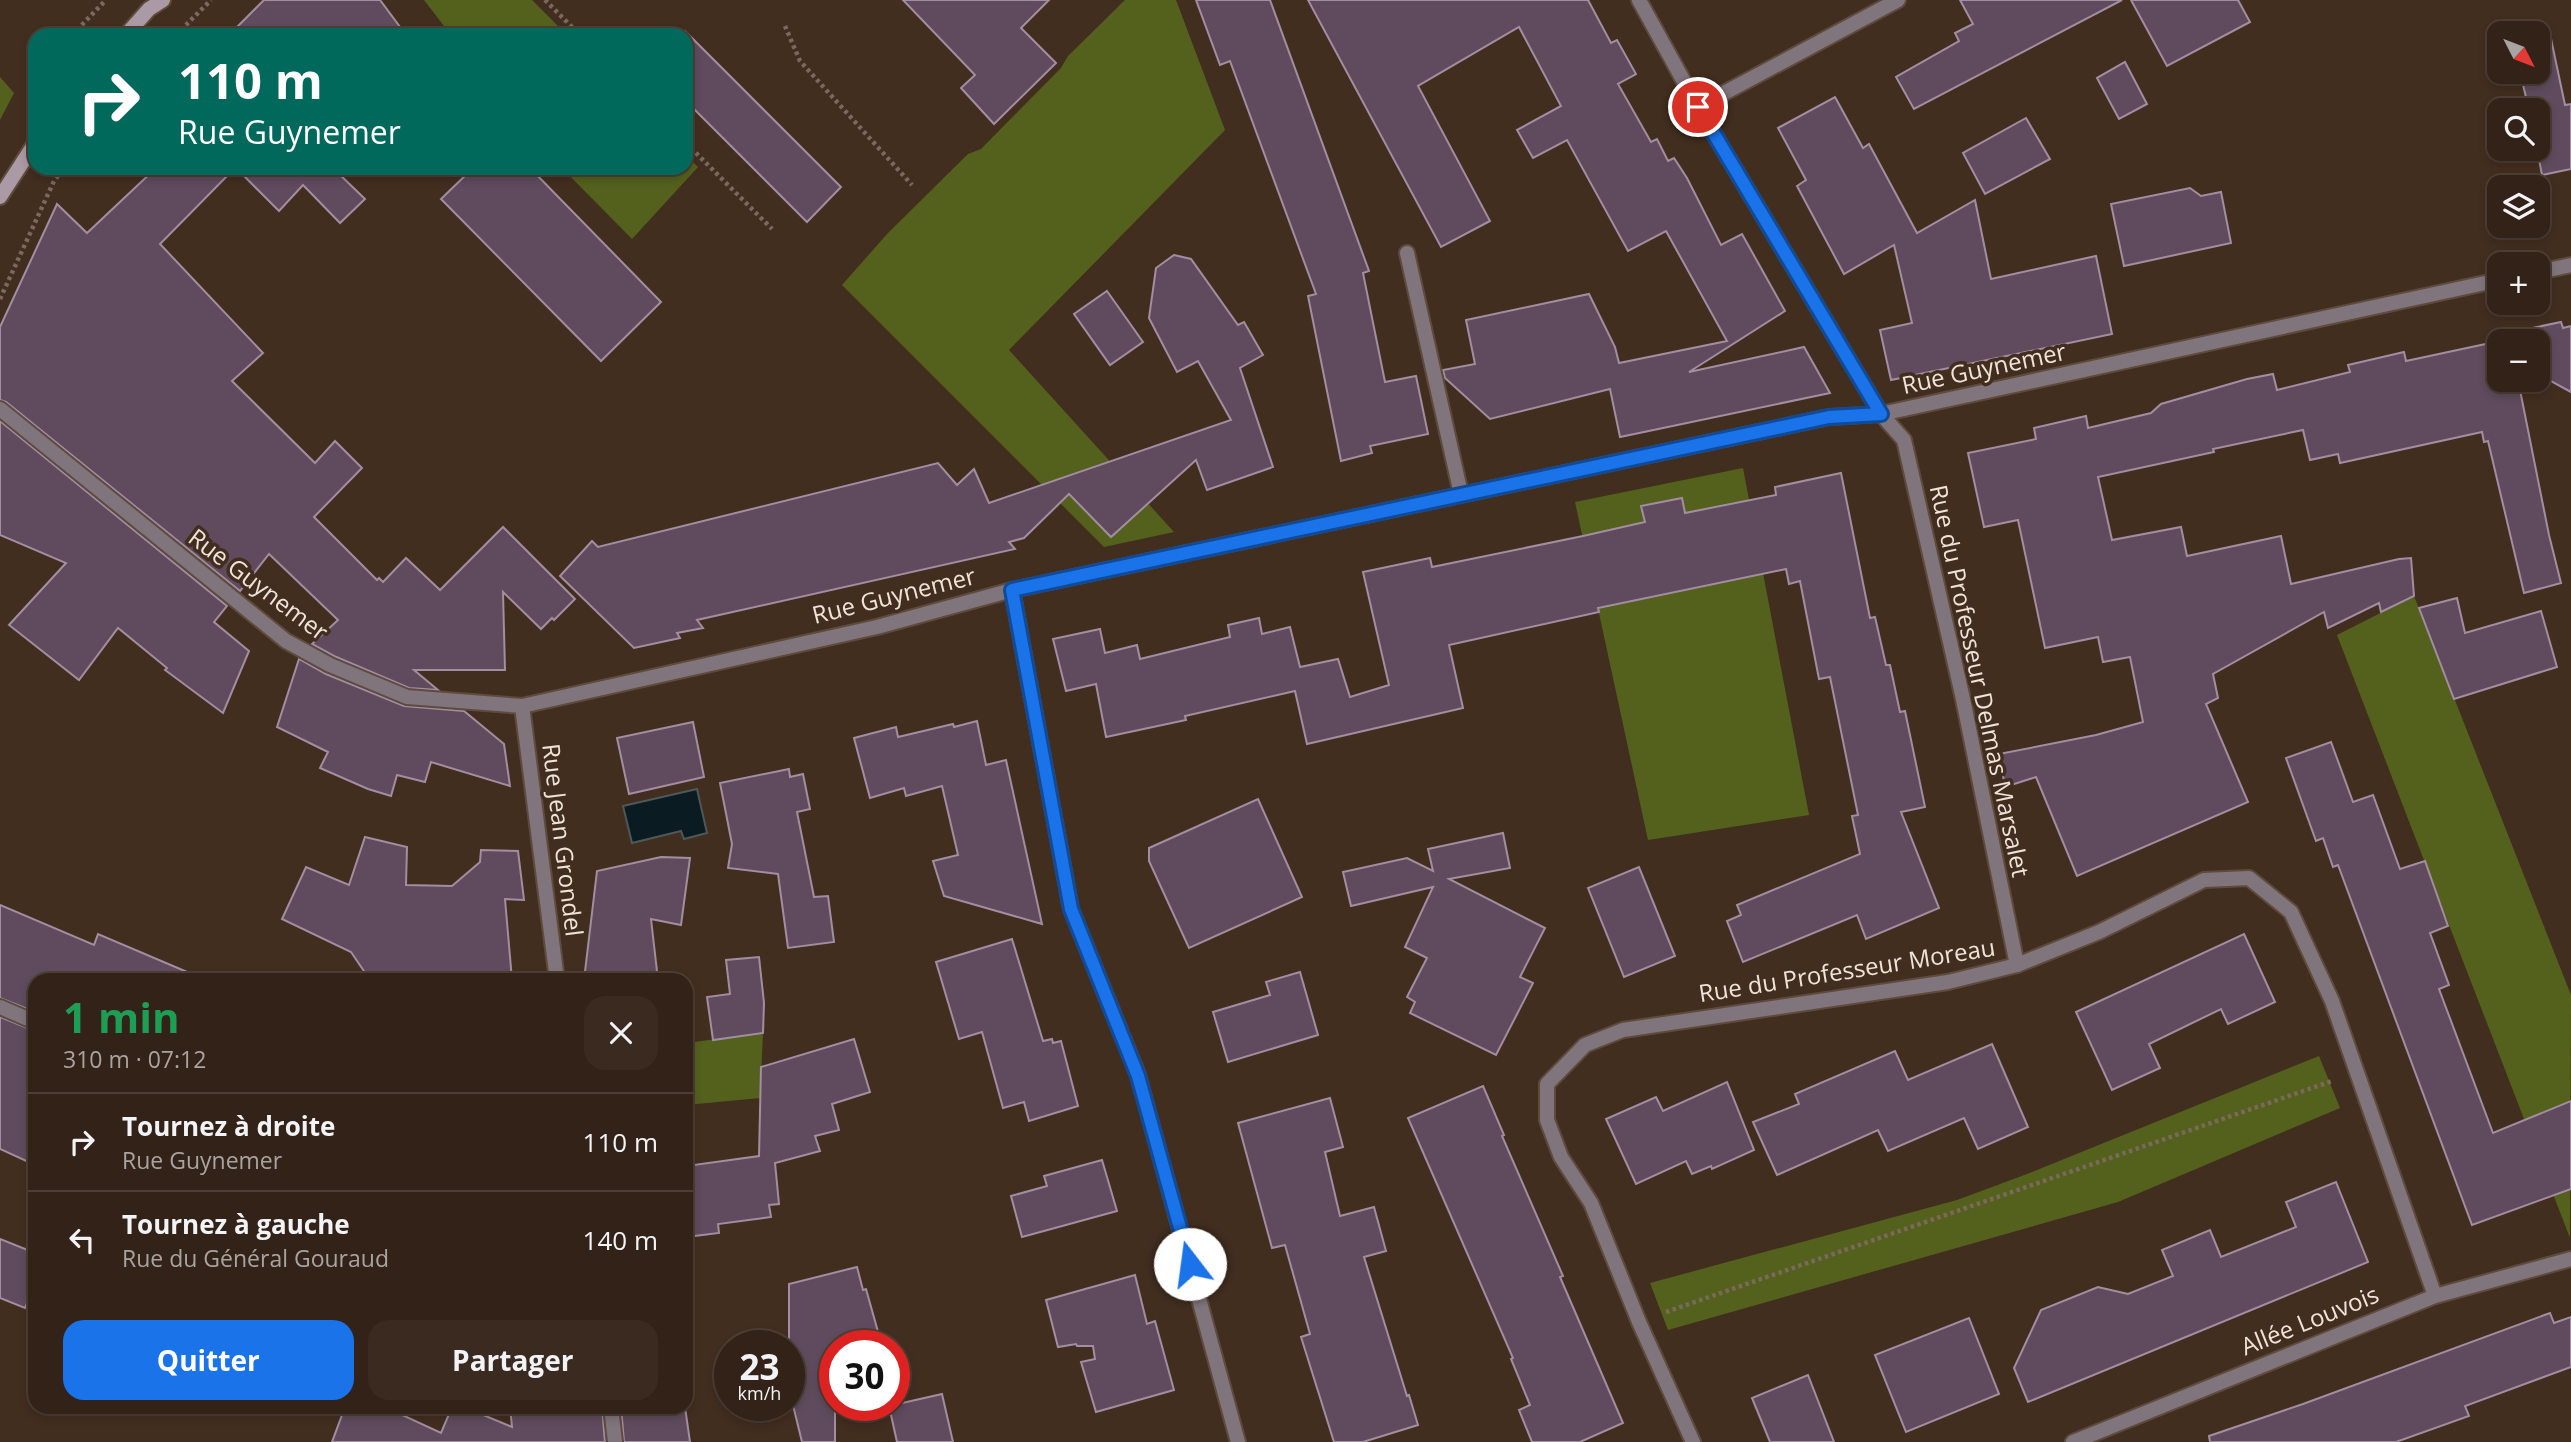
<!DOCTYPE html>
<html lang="fr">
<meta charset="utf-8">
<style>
:root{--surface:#322217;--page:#3a2a20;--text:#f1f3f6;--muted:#a8a4a1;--line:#4d3f36;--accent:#1a73e8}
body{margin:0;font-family:"Open Sans",sans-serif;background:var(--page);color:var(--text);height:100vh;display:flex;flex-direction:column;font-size:26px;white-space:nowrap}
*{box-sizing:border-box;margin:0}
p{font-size:23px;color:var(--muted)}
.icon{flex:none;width:38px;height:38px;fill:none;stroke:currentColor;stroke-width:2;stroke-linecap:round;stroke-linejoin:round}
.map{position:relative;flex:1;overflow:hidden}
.panel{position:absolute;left:28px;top:973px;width:665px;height:441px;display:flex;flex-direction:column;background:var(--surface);border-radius:21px;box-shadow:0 4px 10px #0003,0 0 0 2px var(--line)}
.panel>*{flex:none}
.banner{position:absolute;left:28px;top:28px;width:665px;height:147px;border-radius:21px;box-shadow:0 4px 10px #0003,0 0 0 2px var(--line);background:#00695c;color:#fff;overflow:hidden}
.needle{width:46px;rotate:132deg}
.tools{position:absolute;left:2487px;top:21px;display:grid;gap:14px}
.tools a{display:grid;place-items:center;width:63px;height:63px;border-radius:14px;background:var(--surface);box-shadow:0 4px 10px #0003,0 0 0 2px var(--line);font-size:35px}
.speed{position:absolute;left:714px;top:1330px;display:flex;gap:14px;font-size:35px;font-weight:700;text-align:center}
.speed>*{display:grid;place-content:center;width:91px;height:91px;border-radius:50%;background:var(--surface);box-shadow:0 4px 10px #0003,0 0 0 2px var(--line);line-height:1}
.speed small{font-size:18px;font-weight:400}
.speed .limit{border:10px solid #d22;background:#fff;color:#111}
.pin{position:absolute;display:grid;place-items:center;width:60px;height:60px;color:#fff;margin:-30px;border:4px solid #fff;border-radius:50%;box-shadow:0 2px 7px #0007}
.me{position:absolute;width:77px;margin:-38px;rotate:345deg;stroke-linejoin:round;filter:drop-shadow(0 0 5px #0008)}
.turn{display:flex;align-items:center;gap:24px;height:147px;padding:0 35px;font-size:32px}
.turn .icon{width:91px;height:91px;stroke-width:2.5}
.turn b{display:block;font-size:49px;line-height:60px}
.round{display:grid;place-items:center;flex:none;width:74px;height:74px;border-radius:21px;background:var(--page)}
.head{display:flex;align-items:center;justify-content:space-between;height:119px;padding:0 35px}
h1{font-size:42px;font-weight:700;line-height:52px;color:#1e9e55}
.primary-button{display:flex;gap:14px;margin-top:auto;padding:14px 35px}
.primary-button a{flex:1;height:80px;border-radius:21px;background:var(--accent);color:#fff;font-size:28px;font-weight:700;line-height:80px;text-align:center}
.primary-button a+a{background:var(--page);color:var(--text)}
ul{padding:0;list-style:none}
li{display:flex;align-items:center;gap:21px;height:98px;padding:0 35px;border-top:2px solid var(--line)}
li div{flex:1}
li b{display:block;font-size:26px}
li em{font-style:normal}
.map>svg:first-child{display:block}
</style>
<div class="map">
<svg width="2571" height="1442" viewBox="0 0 2571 1442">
<rect width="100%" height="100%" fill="#422e1f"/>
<g fill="#54611d">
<polygon points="424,0 532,0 567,35 451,35"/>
<polygon points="1125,0 1176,0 1225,130 1009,350 1174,532 1104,547 842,285 888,233 968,154 981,149 1061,68 1068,56"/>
<polygon points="0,77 14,93 0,120"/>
<polygon points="686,155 698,167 632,239 562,168 686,168"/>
<polygon points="1743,468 1809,815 1648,840 1575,502"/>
<polygon points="2414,596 2571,995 2570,1238 2337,635"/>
<polygon points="763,1033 760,1098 686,1105 686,1043"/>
<polygon points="2319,1056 2340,1108 2118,1202 1668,1330 1650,1283 1957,1200 2027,1174"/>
</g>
<polygon fill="#0a1c21" stroke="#4f5858" stroke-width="2" points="697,789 707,833 684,839 681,831 632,843 623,806"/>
<g fill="#5f4b5d" stroke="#a38da0" stroke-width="2">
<polygon points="264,0 380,0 406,35 229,35"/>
<polygon points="903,0 1049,0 1021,28 1056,63 994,124 961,88 975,75"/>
<polygon points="1196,0 1270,0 1369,271 1363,273 1385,382 1416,376 1428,434 1370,446 1372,453 1341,461 1308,296 1316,294 1230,61 1220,65"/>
<polygon points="1308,0 1588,0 1611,43 1617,40 1636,74 1618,84 1651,142 1657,139 1668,161 1674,158 1687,178 1721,245 1742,234 1785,311 1689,372 1804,347 1830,393 1620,437 1610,389 1490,419 1445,378 1443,370 1475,364 1466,320 1589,294 1615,347 1619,363 1727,341 1666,231 1628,251 1567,140 1533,158 1517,130 1561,106 1519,27 1418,86 1490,221 1441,247"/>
<polygon points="1960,0 2122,0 1914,109 1896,77 1959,41 1955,33 1973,24"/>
<polygon points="2131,0 2238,0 2250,22 2167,66"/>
<polygon points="686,32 841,187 807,222 686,101"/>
<polygon points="2550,34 2565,105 2571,104 2571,169 2542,175 2537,149 2538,110 2529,110 2520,72 2538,72 2538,36"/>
<polygon points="2125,62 2147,104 2119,119 2097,78"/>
<polygon points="1835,97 1863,148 1869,144 1917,233 1975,200 1991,279 2096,256 2112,334 1891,380 1880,330 1912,323 1894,245 1844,274 1797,186 1806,180 1778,128"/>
<polygon points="2026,118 2050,159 1985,194 1963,153"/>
<polygon points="156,168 235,168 160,244 263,353 232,381 315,463 335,441 362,468 314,517 377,580 379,578 383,582 406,558 440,590 503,527 575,599 554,620 552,618 541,629 503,592 505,670 414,670 438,690 409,688 334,656 312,644 338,620 269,554 240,591 6,402 0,400 0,327 57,204 87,233"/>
<polygon points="236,168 333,168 365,199 340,223 303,185 279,211"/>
<polygon points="473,168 530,168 661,302 601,361 441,199"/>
<polygon points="2190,188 2201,196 2221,192 2231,243 2124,266 2111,204"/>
<polygon points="1174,255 1191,259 1238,325 1244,322 1263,355 1240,368 1273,467 1207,490 1196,460 1111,537 1069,494 1024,538 1009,542 1015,549 697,620 703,628 677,633 680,638 634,648 560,576 592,541 598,547 938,463 957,485 974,469 989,503 1231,420 1198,361 1177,372 1149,318 1156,268"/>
<polygon points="1107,291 1143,342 1110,365 1074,314"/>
<polygon points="2561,322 2563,328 2571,326 2571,392 2538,374 2538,341 2499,341 2499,380 2518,380 2549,535 2561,583 2524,593 2488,441 2484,442 2482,432 2340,463 2338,454 2310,460 2303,430 2213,449 2214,452 2098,477 2112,540 2181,527 2187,556 2281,536 2291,584 2399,559 2411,558 2414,596 2381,612 2379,603 2328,628 2324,612 2213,674 2218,698 2206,704 2248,802 2077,876 2036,777 2005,787 1999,754 2096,735 2143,722 2130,657 2103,662 2098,637 2045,648 2018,520 1984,527 1968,453 2036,439 2034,428 2086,416 2088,428 2151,413 2161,404 2247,379 2273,374 2277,390 2350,372 2348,365 2404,352 2406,361 2509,339 2508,333"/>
<polygon points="0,421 227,606 214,622 249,651 223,713 165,670 167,668 118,628 79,680 9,625 66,563 0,535"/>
<polygon points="1841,473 1870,618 1875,617 1886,665 1890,665 1900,712 1905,711 1925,807 1901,812 1939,908 1866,939 1857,915 1743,962 1727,921 1741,915 1737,905 1860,854 1852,816 1858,815 1830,677 1819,679 1800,581 1789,584 1786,569 1598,608 1599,612 1449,645 1463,708 1307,744 1295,691 1185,716 1186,720 1106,737 1096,684 1066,691 1053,639 1100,629 1105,653 1137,645 1140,659 1230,637 1228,625 1259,618 1262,634 1290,627 1300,667 1338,659 1350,697 1389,685 1363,572 1430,558 1432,567 1583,536 1645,522 1641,506 1682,498 1685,513 1776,495 1775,487"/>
<polygon points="2457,598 2465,633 2541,611 2557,667 2454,699 2419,608"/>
<polygon points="299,659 326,674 404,706 464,711 504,744 510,786 431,762 425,782 397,775 391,796 368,789 320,768 328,752 277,727"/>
<polygon points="977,721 986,765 1006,760 1042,924 944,896 933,861 958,855 942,786 906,796 904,788 870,798 854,738 896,727 898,737 953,724 954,727"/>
<polygon points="693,722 704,777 629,794 617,738"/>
<polygon points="2331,742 2353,802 2373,795 2400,869 2425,861 2448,926 2430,933 2449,985 2439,989 2493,1133 2571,1101 2571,1189 2472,1225 2338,865 2333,867 2323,838 2316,841 2286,758"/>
<polygon points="789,769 790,777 803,774 810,809 797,812 814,897 828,896 834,942 788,948 778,874 728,868 732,844 720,783"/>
<polygon points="1258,799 1302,897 1189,948 1149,861 1149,848"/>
<polygon points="1503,833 1510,868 1449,879 1545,928 1520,977 1533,983 1496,1055 1410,1013 1415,1002 1407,997 1427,958 1405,947 1433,887 1351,906 1343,872 1407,858 1433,871 1428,849"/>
<polygon points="365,837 407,847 406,885 452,886 480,862 481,850 518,851 524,900 505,899 512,980 370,980 351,952 282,919 306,867 349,885"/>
<polygon points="661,857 690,858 681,925 651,919 658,980 584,980 597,871"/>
<polygon points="1639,867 1675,956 1624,977 1588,888"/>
<polygon points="0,905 94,945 98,934 206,980 35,980 35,1012 0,998"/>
<polygon points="2244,934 2275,1002 2228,1024 2221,1009 2149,1044 2160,1068 2112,1090 2076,1012"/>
<polygon points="1012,939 1043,1041 1052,1039 1053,1043 1061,1041 1078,1106 1029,1121 1024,1102 1003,1108 982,1032 959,1039 936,962"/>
<polygon points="759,957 764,1003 763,1033 713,1040 707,997 730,994 726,960"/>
<polygon points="1300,972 1318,1035 1228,1062 1213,1012 1270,995 1266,982"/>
<polygon points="0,1017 35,1031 35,1165 0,1149"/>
<polygon points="854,1039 870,1092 832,1104 839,1130 815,1136 820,1151 775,1163 779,1204 769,1205 771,1217 718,1224 719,1233 686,1237 686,1166 759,1156 761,1067"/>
<polygon points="1992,1044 2028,1127 1978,1149 1964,1118 1888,1151 1878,1130 1777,1175 1753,1122 1799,1104 1795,1094 1895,1051 1908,1080"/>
<polygon points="1727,1082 1754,1150 1712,1169 1711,1166 1692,1174 1686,1161 1636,1184 1606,1119 1656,1097 1663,1111"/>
<polygon points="1483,1086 1504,1135 1502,1136 1563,1276 1560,1277 1623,1423 1580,1442 1532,1442 1519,1410 1530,1405 1511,1359 1513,1358 1408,1118"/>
<polygon points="1330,1098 1343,1147 1325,1152 1340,1216 1374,1207 1386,1251 1364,1257 1407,1396 1409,1395 1418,1425 1363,1442 1334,1442 1301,1337 1310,1334 1285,1245 1272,1248 1238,1123"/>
<polygon points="1102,1160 1117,1211 1022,1237 1011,1196 1047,1186 1044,1176"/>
<polygon points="2336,1182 2368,1262 2028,1402 2014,1368 2041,1310 2098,1287 2128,1294 2173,1276 2162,1250 2210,1230 2221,1257 2296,1227 2286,1202"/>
<polygon points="0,1239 35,1253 35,1283 25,1308 0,1298"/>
<polygon points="857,1267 863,1290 866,1289 882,1346 835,1346 835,1442 802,1442 789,1389 789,1284"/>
<polygon points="1135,1275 1147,1324 1155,1321 1174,1390 1096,1412 1081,1362 1095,1359 1093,1346 1077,1346 1076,1344 1058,1347 1046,1300"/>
<polygon points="2550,1313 2554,1323 2571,1317 2571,1367 2465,1406 2469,1416 2396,1442 2210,1442 2209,1436 2303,1404"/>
<polygon points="1969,1318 1999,1394 1906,1432 1875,1355"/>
<polygon points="1808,1375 1834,1442 1770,1442 1752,1398"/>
<polygon points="942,1394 953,1442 897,1442 889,1406"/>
<polygon points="345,1407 385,1407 441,1433 452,1407 464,1407 512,1427 510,1407 602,1407 605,1442 332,1442"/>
<polygon points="621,1407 685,1407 690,1442 624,1442"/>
</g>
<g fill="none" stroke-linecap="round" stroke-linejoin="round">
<g stroke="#5e4b3d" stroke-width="18">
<polyline id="service" points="1407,253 1461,494"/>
</g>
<g stroke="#5e4b3d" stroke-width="18">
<g id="minor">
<polyline points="1639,0 1698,107 1881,414 1904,440 1963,699 2017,965"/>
<polyline points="1698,107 1898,0"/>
<polyline points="2538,272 2571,265"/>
<polyline points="0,409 286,641 330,665 407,697 522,706 877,627 1012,590 1829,417 1881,414 2499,280"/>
<polyline points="1012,590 1071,909 1138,1075 1238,1442"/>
<polyline points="522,706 557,980"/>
<polyline points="0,1007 35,1022"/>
<polyline points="611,1407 615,1442"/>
<polyline points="1693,1442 1639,1322 1591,1203 1561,1157 1547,1120 1547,1084 1585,1045 1623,1030 1948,982 2017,965 2099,932 2204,880 2249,878 2291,912 2332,1001 2435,1296"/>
<polyline points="2073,1442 2435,1296 2571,1259"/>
</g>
</g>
<g stroke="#5e4b3d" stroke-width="18">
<g id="secondary">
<polyline points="126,35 149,9 163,0"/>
<polyline points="0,197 35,143"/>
</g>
</g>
<g stroke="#7b695c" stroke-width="4.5" stroke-dasharray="3.5 3.5" stroke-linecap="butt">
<polyline points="545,0 580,35"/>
<polyline points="785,26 800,61 912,185"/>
<polyline points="72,35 106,0"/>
<polyline points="176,35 211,0"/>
<polyline points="686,143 772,229"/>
<polyline points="0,299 54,181 64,168"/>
<polyline points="1666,1312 2332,1081"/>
</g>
<use href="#service" stroke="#80757c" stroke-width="14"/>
<use href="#minor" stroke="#80757c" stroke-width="14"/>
<use href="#secondary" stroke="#ab99a5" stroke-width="14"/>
</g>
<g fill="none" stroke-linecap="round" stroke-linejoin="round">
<g stroke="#114b97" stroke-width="18">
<polyline id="route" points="1190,1264 1138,1076 1071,909 1012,590 1829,417 1881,414 1698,107"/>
</g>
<use href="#route" stroke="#1a73e8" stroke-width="12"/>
</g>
<g text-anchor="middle" stroke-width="7" stroke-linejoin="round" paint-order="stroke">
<g font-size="24" fill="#f0e3da" stroke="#422e1f">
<text transform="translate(1984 369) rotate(-12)" y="8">Rue Guynemer</text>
<text transform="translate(258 585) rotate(37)" y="8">Rue Guynemer</text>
<text transform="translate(894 596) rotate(-14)" y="8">Rue Guynemer</text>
<text transform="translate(1979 681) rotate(78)" y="8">Rue du Professeur Delmas Marsalet</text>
<text transform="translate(562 840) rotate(83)" y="8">Rue Jean Grondel</text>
<text transform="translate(1847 971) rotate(-9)" y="8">Rue du Professeur Moreau</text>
<text transform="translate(2310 1321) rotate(-22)" y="8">Allée Louvois</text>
</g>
</g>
</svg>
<div class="tools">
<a><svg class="needle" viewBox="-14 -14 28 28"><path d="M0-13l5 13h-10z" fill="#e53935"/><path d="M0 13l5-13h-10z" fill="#a8a4a1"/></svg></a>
<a><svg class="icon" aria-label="search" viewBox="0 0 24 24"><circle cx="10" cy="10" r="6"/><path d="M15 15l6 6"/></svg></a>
<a><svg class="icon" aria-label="layers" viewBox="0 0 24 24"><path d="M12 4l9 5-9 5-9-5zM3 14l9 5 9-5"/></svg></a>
<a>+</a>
<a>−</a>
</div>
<div class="speed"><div>23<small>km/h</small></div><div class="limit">30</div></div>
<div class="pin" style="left:1698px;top:107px;background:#d93025"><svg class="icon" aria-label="arrive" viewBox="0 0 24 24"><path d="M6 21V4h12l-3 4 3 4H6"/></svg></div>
<svg class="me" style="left:1190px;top:1264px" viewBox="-20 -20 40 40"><circle r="19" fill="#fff"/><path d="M0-13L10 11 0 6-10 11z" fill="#1a73e8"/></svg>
<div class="banner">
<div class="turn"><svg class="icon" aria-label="right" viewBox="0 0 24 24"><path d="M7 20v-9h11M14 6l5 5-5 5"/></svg><div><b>110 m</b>Rue Guynemer</div></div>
</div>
<section class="panel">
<div class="head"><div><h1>1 min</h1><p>310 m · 07:12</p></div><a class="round"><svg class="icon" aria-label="close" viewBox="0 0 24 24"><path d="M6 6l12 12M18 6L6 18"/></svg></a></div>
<ul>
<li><svg class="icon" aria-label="right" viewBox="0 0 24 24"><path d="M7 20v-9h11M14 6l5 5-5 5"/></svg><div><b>Tournez à droite</b><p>Rue Guynemer</p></div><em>110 m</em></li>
<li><svg class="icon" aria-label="left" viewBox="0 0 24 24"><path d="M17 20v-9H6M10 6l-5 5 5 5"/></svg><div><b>Tournez à gauche</b><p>Rue du Général Gouraud</p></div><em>140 m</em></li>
</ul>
<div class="primary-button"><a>Quitter</a><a>Partager</a></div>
</section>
</div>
